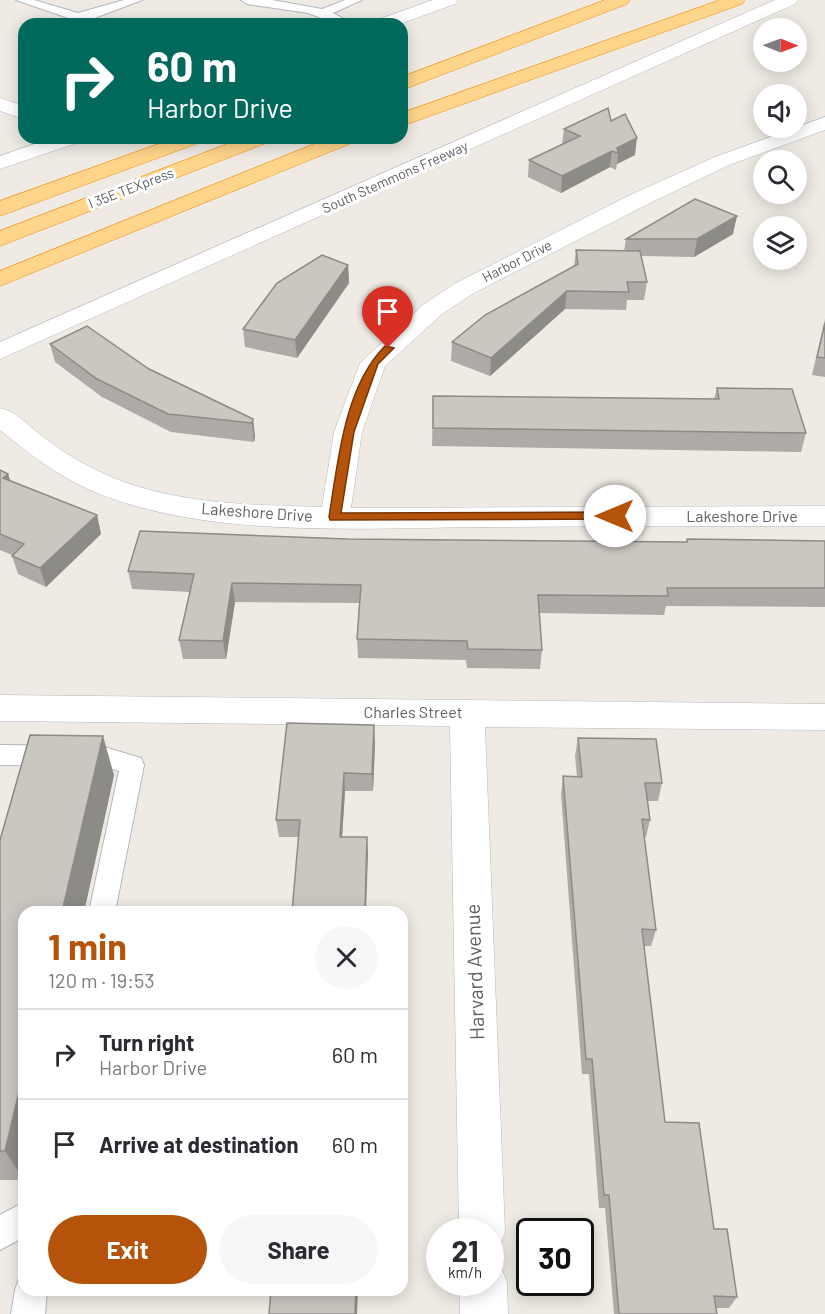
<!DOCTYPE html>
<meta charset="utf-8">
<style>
:root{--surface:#fff;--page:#f7f7f7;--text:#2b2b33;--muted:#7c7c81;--line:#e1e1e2;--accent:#b45309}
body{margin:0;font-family:Barlow,sans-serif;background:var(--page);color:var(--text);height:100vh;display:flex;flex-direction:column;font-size:22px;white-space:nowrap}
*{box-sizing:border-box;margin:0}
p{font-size:20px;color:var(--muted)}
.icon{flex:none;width:33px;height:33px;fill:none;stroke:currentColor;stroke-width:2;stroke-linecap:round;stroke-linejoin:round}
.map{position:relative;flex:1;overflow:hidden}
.sheet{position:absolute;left:18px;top:906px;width:390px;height:390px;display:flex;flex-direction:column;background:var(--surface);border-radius:18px;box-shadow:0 3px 15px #0003}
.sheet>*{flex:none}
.banner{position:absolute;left:18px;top:18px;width:390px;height:126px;border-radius:18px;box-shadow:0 3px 15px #0003;background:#00695c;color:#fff;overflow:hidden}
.needle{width:39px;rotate:91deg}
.buttons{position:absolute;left:753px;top:18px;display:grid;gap:12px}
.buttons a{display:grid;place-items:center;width:54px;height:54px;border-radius:50%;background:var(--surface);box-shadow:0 3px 15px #0003;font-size:30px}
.speed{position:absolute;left:426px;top:1218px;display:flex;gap:12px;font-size:30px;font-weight:700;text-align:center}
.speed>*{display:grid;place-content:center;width:78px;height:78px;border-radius:50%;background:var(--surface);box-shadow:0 3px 15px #0003;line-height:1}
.speed small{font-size:15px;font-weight:400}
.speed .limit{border:3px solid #111;border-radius:9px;background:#fff;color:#111}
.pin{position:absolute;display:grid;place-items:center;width:51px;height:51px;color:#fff;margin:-62px -26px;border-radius:50% 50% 50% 0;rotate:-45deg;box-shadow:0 0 6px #0007}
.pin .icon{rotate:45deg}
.me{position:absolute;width:66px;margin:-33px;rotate:270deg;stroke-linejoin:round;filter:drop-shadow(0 0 4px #0008)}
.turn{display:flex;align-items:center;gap:21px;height:126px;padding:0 30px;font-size:27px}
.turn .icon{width:78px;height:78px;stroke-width:2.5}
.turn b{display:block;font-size:42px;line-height:51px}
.round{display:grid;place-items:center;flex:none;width:63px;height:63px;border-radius:32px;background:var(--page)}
.summary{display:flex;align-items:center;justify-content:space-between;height:102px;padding:0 30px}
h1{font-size:36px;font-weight:700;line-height:45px;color:var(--accent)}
.cta{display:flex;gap:12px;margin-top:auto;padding:12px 30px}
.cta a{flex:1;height:69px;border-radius:36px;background:var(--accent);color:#fff;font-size:24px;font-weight:700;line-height:69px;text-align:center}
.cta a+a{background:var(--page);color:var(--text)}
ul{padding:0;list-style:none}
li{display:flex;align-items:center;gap:18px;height:90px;padding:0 30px;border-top:2px solid var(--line)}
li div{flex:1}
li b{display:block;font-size:22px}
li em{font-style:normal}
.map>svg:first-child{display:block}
</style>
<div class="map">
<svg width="825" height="1314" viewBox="0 0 825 1314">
<rect width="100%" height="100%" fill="#efebe4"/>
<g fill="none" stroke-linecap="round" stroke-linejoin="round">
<g stroke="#b4b8bc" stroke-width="2">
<g id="lane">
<polygon points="16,0 34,0 78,13 124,0 142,0 92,19 77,21"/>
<polygon points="241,0 272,0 322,9 345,0 362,0 333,13 353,24 337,24 308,13 247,4"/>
<polygon points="0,745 101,746 141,758 144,765 115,912 89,912 119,771 101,766 0,765"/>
<polygon points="24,1202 24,1237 0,1250 0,1215"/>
<polygon points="24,1276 24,1290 47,1290 45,1314 11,1314 15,1290 19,1278"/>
</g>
</g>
<g stroke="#b4b8bc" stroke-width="1">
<g id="street">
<polygon points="0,98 24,106 24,119 0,111"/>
<path d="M825,117V130L729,165L646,205L474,293L442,314L385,366L362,432L351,508L825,506V526C716,526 607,526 499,527C372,527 208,541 90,490C57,475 28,453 0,430V408C15,411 26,423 38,433C56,447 75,460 96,470C164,504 247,505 322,507L334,432L360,363L424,304L456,283L630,195L715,157Z"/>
<polygon points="0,695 825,704 825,730 485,727 505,1232 499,1249 490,1252 490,1232 459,1232 450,726 0,721"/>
<polygon points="490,1261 500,1265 507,1282 508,1314 460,1314 459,1282 490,1282"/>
</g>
</g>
<g stroke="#b5babf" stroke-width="1">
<g id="secondary">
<polygon points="433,0 458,0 455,4 400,24 374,24 377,20"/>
<polygon points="775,0 798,0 795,4 0,359 0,342"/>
<polygon points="52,138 82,138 79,142 0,169 0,156"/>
</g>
</g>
<g stroke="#f38c00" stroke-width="1">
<g id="highway">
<polygon points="605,0 630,0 627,4 402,90 402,77"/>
<polygon points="720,0 745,0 742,4 402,126 402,113"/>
<polygon points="175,138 204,138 201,142 0,216 0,201"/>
<polygon points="243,138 272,138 269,142 0,246 0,231"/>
<polygon points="329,138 357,138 354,142 0,286 0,271"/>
</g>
</g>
<use href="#lane" fill="#fff" fill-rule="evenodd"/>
<use href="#street" fill="#fff" fill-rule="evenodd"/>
<use href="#secondary" fill="#fff" fill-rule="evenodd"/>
<use href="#highway" fill="#ffd58b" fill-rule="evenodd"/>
</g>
<g fill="#aeaaa5">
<polygon points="611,121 635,155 617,164 616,170 610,167 561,193 528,177 529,160 562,144 564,129"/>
<polygon points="733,234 694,257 641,256 647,282 644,300 627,300 626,310 565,309 490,376 451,361 452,342 574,266 576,250 624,251 626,239"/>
<polygon points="348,265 349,283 297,358 245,347 243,329"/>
<polygon points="825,319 825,377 812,375"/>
<polygon points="50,344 149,369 253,419 255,437 254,442 171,432 102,397 55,362"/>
<polygon points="717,388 806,433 801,452 432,446 433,396 714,399"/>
<polygon points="0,470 8,474 10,480 97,515 101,534 46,587 18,574 12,556 12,555 0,550"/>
<polygon points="347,539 686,542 687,539 825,541 825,607 666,606 664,615 539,613 542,650 540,669 467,668 466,660 358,658 357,639 360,603 235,602 226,659 183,659 179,640 190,592 132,589 128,571"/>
<polygon points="374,725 375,743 373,791 345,791 342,837 367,837 368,855 299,837 279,837 276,820"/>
<polygon points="578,738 662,783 658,801 648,801 650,820 646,837 644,837 656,930 651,946 644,946 665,1122 714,1229 737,1297 729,1308 716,1308 717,1314 614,1314 605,1208 599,1208 589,1074 582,1074 561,794 563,776 577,777 575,756"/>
<polygon points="114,775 84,912 24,912 24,1180 0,1180 0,840"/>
</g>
<g fill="#8d8b86">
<polygon points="637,138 635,155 617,164 618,153 617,148"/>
<polygon points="612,151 610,167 561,193 562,176"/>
<polygon points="737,216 733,234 694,257 697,239"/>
<polygon points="348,265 349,283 297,358 295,340"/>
<polygon points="567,291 565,309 490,376 491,358"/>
<polygon points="253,419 255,437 254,442 252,423"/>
<polygon points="8,474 14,492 3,478"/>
<polygon points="97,515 101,534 46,587 40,568"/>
<polygon points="232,583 235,602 226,659 223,641"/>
<polygon points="374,725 375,743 373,791 372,774"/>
<polygon points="103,736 114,775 84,912 62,912"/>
<polygon points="344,773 345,791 341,854 340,837"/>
<polygon points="367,837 368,855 366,912 365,912"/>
<polygon points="24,1071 24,1180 5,1151"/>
<polygon points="356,1290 358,1290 357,1314 355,1314"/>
</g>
<g fill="#cac6c0" stroke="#8d8b86" stroke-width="1.5">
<polygon points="608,108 611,121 625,114 637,138 617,148 618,153 612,151 562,176 529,160 580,136 564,129"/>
<polygon points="695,199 737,216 697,239 626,239"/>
<polygon points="576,250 640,251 647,282 627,282 629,292 567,291 491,358 452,342 485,315 578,264"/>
<polygon points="322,255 348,265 295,340 243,329 277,283"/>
<polygon points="825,323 825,358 817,357"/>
<polygon points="87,326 149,369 253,419 252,423 168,414 97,379 50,344"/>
<polygon points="717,388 792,389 806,433 433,428 433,396 719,399"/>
<polygon points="0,470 8,474 3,478 97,515 40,568 12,556 24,544 0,534"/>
<polygon points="140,531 347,539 687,542 687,539 825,541 825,588 667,588 668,596 538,595 542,650 468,649 467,641 357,639 361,585 232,583 223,641 179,640 194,574 128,571"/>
<polygon points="287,723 374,725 372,774 344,773 340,837 367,837 365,912 292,912 300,820 276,820"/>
<polygon points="30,735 103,736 62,912 24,912 24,1071 5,1151 0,1151 0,840"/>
<polygon points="578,738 656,739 662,783 645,783 650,820 642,819 656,930 642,929 665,1122 699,1123 714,1229 727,1229 737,1297 714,1296 717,1314 619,1314 609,1195 604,1195 592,1059 586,1059 563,776 582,777"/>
<polygon points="271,1290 356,1290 355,1314 269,1314"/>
</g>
<path fill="#b45309" stroke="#753606" stroke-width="1.5" d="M385,346L394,348L378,364L354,432L341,513L615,512L621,516L619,519L330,520L329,517C338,462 344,387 385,346Z"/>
<g text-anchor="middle" stroke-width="6" stroke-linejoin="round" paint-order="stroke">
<g font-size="14" fill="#5c6165" stroke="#fff">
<text transform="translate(395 177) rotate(-24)" y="5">South Stemmons Freeway</text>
<text transform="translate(131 188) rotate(-21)" y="5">I 35E TEXpress</text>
<text transform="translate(517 261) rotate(-27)" y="5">Harbor Drive</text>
</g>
<g font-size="16" fill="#5c6165" stroke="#fff">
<text transform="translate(257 512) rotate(4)" y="6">Lakeshore Drive</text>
<text x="742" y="522">Lakeshore Drive</text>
<text x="413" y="718">Charles Street</text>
</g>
<g font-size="20" fill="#5c6165" stroke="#fff">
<text transform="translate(475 972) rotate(-92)" y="7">Harvard Avenue</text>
</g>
</g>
</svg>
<div class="buttons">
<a><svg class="needle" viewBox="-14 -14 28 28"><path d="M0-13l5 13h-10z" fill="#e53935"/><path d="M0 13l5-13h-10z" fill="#7c7c81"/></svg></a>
<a><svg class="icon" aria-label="sound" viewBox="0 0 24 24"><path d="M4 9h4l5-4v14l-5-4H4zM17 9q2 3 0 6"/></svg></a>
<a><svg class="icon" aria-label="search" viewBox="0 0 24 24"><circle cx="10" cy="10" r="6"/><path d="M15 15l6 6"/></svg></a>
<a><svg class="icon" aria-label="layers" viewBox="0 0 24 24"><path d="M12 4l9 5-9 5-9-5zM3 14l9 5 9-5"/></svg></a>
</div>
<div class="speed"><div>21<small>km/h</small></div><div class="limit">30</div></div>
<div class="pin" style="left:388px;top:348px;background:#d93025"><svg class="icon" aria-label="arrive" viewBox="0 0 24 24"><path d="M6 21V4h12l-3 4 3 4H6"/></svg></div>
<svg class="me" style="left:615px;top:516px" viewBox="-20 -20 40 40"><circle r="19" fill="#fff"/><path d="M0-13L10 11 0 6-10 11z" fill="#b45309"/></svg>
<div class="banner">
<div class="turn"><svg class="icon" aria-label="right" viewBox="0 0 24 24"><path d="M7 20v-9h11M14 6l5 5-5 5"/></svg><div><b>60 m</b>Harbor Drive</div></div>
</div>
<section class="sheet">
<div class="summary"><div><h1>1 min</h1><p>120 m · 19:53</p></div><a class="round"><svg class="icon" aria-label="close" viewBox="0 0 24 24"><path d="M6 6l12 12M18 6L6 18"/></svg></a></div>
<ul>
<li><svg class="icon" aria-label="right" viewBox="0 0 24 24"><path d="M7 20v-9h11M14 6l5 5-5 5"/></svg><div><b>Turn right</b><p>Harbor Drive</p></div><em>60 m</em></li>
<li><svg class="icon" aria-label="arrive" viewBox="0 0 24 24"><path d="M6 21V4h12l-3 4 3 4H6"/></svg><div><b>Arrive at destination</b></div><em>60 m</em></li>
</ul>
<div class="cta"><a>Exit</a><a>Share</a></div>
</section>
</div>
